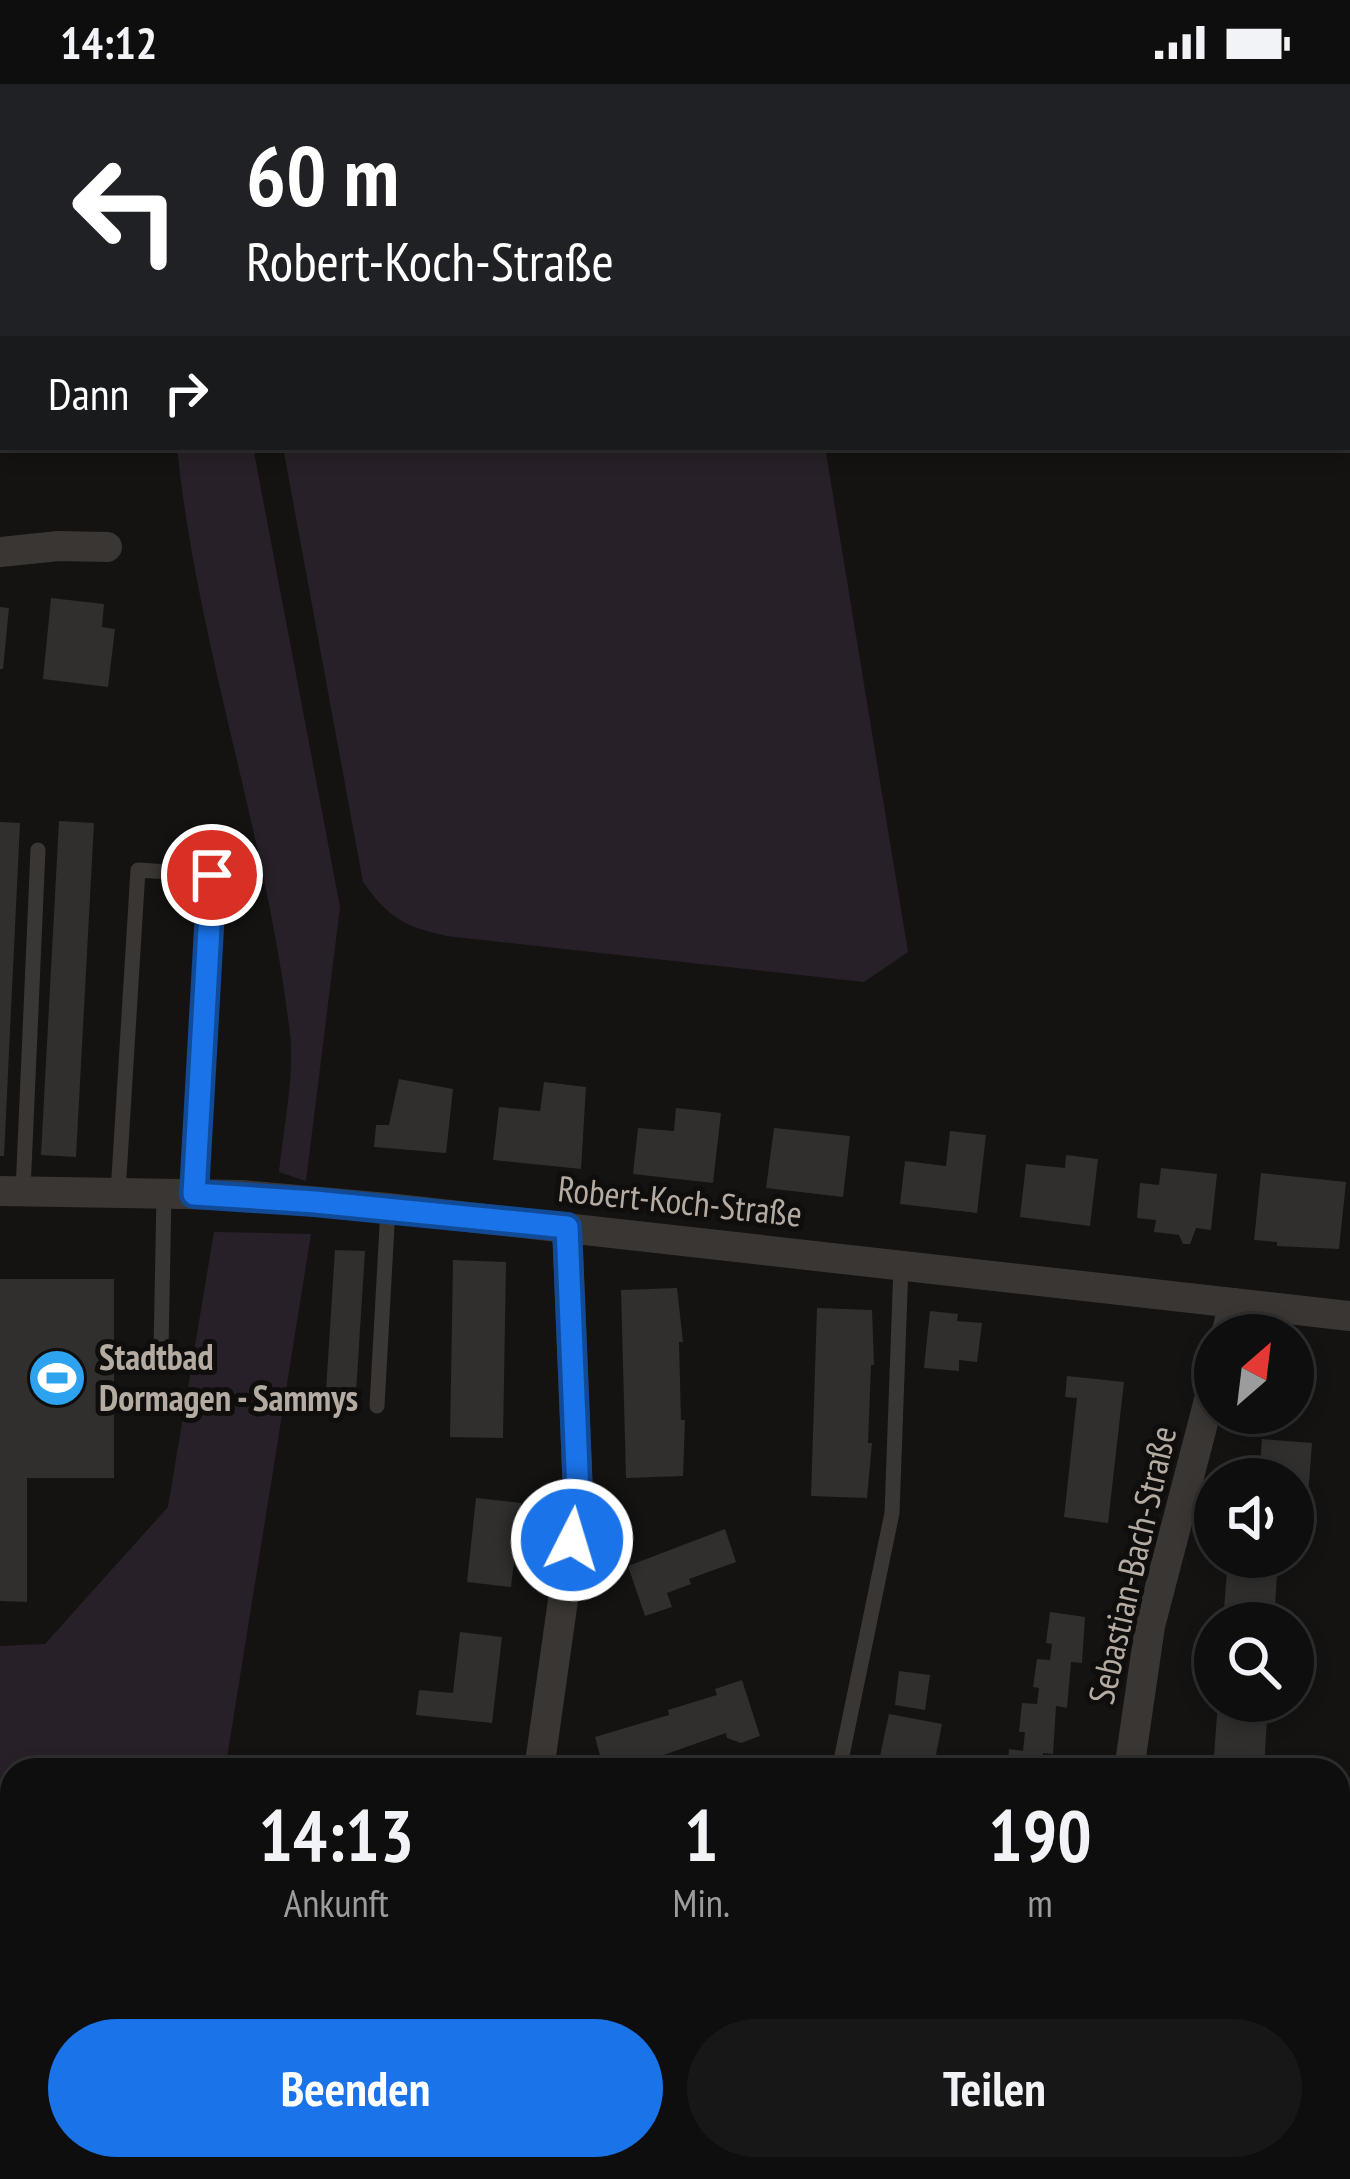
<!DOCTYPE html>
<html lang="de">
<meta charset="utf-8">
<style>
:root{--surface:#0f0e0e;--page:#181717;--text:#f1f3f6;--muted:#9b9c9e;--line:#2f2e2e;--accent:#1a73e8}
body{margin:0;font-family:"PT Sans Narrow",sans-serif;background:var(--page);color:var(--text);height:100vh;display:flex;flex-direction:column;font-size:45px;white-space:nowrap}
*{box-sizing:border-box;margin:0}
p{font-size:39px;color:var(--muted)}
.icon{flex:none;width:66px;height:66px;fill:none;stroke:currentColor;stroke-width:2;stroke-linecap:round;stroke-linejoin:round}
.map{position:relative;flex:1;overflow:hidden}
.details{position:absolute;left:0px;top:1674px;width:1350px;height:423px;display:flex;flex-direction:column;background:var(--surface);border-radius:36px 36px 0 0;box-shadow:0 6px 18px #0003,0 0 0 3px var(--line)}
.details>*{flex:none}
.guide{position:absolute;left:0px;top:0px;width:1350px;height:366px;box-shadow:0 6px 18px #0003,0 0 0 3px var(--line);background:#202124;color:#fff;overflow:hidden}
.needle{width:78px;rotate:28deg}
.controls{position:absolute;left:1194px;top:1230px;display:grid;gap:24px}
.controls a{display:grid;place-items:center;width:120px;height:120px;border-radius:50%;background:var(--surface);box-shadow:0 6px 18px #0003,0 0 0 3px var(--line);font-size:60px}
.pin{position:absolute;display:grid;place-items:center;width:102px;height:102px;color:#fff;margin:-51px;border:6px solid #fff;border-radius:50%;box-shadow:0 3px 12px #0007}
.me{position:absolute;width:132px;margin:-66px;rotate:5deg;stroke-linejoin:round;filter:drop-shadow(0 0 9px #0008)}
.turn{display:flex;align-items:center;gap:42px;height:252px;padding:0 48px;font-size:54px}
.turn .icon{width:156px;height:156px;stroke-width:2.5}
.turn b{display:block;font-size:84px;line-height:102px}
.then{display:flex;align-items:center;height:114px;padding:0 48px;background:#0003;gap:24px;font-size:45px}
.eta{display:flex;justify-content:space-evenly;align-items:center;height:204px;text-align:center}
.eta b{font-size:72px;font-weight:800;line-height:84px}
.primary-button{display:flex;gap:24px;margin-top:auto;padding:24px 48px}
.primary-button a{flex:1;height:138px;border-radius:72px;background:var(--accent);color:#fff;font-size:48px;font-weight:800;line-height:138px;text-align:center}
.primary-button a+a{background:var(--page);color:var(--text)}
.status{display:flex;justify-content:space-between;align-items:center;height:84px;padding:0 60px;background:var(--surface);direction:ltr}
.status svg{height:33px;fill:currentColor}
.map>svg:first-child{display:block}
</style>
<div class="status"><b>14:12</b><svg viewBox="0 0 49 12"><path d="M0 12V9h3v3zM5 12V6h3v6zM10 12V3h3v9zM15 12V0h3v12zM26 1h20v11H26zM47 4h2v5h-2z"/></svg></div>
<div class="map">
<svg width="1350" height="2095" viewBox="0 0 1350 2095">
<rect width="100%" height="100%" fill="#141312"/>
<g fill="#282028">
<polygon points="217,0 1350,0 1350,47 1347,48 1347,3"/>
<path d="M177,363H253L340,823L306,1097L279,1088C283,1046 295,991 290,950C267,752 197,562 177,363Z"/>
<path d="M283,363H825L908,868L864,898L447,852C404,843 388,833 363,798Z"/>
<polygon points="214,1148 311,1150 225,1686 12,1686 12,2085 176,2085 175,2095 0,2095 0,1562 45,1560 168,1423"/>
</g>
<g fill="#302f2d">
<polygon points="51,514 104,520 102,543 115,545 108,603 43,595"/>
<polygon points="0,523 9,524 3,585 0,585"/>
<polygon points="59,737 94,739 76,1073 41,1071"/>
<polygon points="0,738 20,739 4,1072 0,1072"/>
<polygon points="399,995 453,1005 446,1069 374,1063 376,1041 389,1041"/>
<polygon points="544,998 586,1003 581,1085 493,1076 499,1023 540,1027"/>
<polygon points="676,1024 721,1029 713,1099 633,1090 638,1044 674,1047"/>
<polygon points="774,1044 850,1052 843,1113 766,1104"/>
<polygon points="950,1047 986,1051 977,1129 900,1120 905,1077 946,1082"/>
<polygon points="1066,1071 1098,1075 1090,1142 1020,1133 1026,1080 1065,1084"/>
<polygon points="1161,1084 1217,1090 1211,1146 1196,1144 1190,1160 1183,1160 1179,1151 1154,1148 1156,1136 1137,1134 1140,1099 1159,1101"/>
<polygon points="1261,1089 1346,1098 1339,1165 1277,1162 1277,1158 1254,1156"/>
<polygon points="335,1166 365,1167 355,1324 325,1322"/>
<polygon points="453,1176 506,1178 503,1354 450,1353"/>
<polygon points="0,1195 114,1195 114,1394 27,1394 27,1518 0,1517"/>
<polygon points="677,1204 683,1258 679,1258 681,1336 685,1336 683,1392 626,1394 621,1206"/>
<polygon points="817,1224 872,1226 874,1281 871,1281 868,1359 872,1359 867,1414 811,1412"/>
<polygon points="930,1227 958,1230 957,1237 982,1239 977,1278 959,1276 959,1287 924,1284"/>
<polygon points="1067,1292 1124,1298 1108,1439 1064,1433 1077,1314 1065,1313"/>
<polygon points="1262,1355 1312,1359 1305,1452 1293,1452 1293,1395 1259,1395"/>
<polygon points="476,1414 521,1419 511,1503 467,1498"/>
<polygon points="725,1445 736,1478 689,1495 691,1500 667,1509 672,1523 645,1532 628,1482"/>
<polygon points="1228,1473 1278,1473 1274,1539 1223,1539"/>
<polygon points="1050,1528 1085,1533 1082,1579 1071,1578 1067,1624 1056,1622 1053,1670 1043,1669 1044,1686 1007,1686 1009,1665 1023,1667 1025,1648 1019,1648 1022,1619 1037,1620 1039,1604 1033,1603 1037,1575 1050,1576 1052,1560 1046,1559"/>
<polygon points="460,1548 502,1553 492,1639 416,1631 419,1606 453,1609"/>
<polygon points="899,1587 930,1591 925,1626 895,1621"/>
<polygon points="742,1596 760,1652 741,1659 727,1654 726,1649 638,1680 640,1686 604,1686 595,1653 669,1631 668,1626 717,1611 715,1605"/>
<polygon points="1218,1617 1268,1617 1264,1686 1213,1686"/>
<polygon points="889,1630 942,1640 933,1686 877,1686"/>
<polygon points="973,2085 1009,2087 1009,2095 972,2095"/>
<polygon points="1161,2089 1226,2091 1226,2095 1161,2095"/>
</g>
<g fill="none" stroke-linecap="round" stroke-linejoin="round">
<g stroke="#393633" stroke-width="15">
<polyline points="23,1107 38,766"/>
<polyline points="118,1109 138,786 212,791 194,1110"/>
<polyline points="161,1267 164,1110"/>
<polyline points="377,1322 388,1124"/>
<polyline points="839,1686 892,1429 901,1181"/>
<polyline points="794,2095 795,2085"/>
<polyline points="1349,2095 1350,2075"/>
</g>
<g stroke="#393633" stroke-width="30">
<polyline points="0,169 3,168"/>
<polyline points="0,468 59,462 107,463"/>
<polyline points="0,1107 242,1111 388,1124 1350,1232"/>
<polyline points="1226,1251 1234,1219"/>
<polyline points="539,1686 578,1410 567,1143"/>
<polyline points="1129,1686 1150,1542 1215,1293"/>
<polyline points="1338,1896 1350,1898"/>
<polyline points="508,2095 509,2085"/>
<polyline points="1111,2095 1112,2085"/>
</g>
</g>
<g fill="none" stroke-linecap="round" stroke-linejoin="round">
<g stroke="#114b97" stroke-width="30">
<polyline id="route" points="212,791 194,1110 315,1118 567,1143 578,1410 572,1456"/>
</g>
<use href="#route" stroke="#1a73e8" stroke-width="21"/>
</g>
<defs>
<g id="stadium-disc" transform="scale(3)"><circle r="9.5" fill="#2da3f0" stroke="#0f0e0d"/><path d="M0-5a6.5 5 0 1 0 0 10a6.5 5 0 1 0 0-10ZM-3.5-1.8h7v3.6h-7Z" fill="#fff"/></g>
</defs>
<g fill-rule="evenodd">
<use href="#stadium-disc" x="57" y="1294"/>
</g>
<g text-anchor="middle" stroke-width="10" stroke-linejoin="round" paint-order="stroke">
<g font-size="36" fill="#b4aba3" stroke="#0f0e0d">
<text transform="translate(680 1117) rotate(6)" y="13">Robert-Koch-Straße</text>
<text transform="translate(1132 1481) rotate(-77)" y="13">Sebastian-Bach-Straße</text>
</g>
<g font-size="36" font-weight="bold" fill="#b4aba3" stroke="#0f0e0d" text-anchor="start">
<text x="99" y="1286">Stadtbad<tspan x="99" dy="41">Dormagen - Sammys</tspan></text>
</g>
</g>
</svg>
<div class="controls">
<a><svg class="needle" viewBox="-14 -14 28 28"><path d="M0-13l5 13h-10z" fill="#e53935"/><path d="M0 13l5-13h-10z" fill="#9b9c9e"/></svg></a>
<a><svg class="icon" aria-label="sound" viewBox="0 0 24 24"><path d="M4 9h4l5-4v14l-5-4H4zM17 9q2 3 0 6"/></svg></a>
<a><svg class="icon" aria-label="search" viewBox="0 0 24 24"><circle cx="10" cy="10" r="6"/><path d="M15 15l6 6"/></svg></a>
</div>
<div class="pin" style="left:212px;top:791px;background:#d93025"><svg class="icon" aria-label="arrive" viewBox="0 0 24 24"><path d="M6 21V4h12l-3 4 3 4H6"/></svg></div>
<svg class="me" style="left:572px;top:1456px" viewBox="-20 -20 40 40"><circle r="17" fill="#1a73e8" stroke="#fff" stroke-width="3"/><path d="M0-11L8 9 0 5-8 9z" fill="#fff"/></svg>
<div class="guide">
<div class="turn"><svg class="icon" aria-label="left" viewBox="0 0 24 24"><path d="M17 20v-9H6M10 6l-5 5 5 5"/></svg><div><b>60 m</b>Robert-Koch-Straße</div></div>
<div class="then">Dann<svg class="icon" aria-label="right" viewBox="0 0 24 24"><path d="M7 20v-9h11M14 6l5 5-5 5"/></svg></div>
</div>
<section class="details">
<div class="eta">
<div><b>14:13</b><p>Ankunft</p></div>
<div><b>1</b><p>Min.</p></div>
<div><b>190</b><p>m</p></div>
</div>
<div class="primary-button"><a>Beenden</a><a>Teilen</a></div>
</section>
</div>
